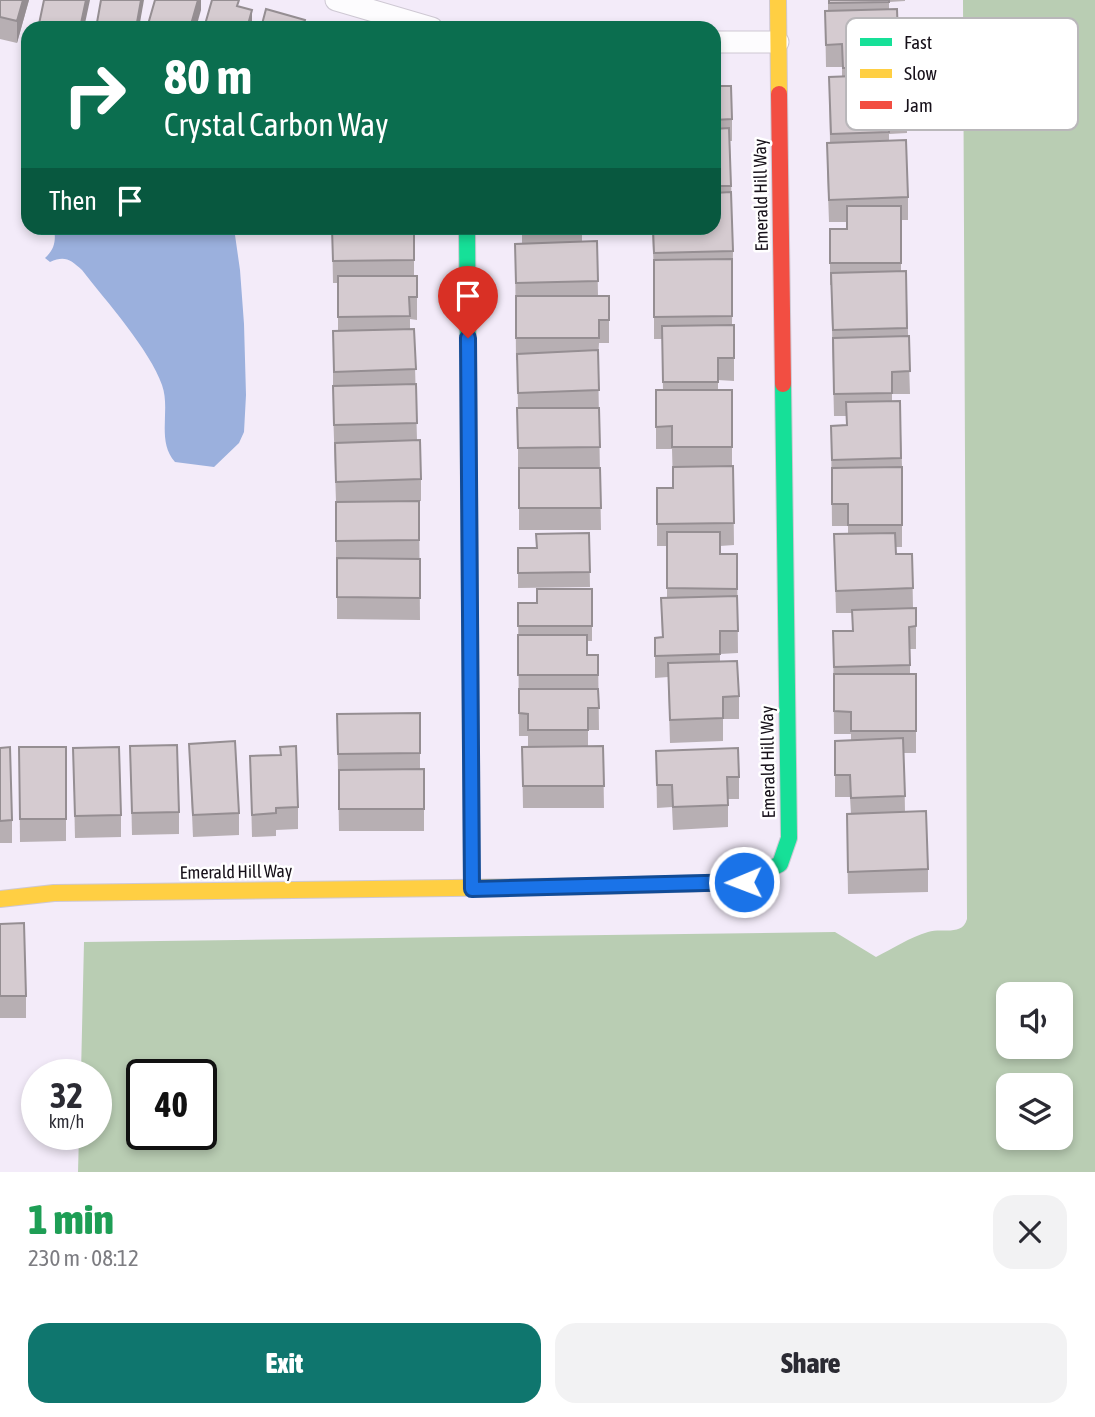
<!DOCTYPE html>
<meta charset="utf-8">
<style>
:root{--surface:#fff;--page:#f2f2f3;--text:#2b2b33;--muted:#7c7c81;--accent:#0f766e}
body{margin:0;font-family:"Asap Condensed",sans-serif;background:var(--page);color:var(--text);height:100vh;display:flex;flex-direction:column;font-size:26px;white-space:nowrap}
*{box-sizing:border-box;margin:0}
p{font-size:23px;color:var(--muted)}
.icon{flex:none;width:38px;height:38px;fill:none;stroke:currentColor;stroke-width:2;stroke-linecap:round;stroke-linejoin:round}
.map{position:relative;height:1172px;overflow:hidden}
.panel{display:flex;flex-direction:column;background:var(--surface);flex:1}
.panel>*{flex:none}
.top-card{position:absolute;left:21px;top:21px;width:700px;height:214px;border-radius:21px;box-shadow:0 4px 10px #0003;background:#0b6e4f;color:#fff;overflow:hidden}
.buttons{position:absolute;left:996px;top:982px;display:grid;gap:14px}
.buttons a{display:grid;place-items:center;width:77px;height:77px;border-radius:14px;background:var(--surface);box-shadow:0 4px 10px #0003;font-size:35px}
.speed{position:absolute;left:21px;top:1059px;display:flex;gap:14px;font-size:35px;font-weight:700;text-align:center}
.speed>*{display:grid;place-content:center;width:91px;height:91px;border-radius:50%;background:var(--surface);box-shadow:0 4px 10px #0003;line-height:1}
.speed small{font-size:18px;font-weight:400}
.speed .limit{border:4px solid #111;border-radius:10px;background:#fff;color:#111}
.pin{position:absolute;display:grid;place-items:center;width:60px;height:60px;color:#fff;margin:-72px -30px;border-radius:50% 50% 50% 0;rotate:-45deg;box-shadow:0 0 7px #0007}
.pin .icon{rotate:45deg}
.me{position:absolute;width:77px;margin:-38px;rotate:269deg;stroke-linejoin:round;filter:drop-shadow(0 0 5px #0008)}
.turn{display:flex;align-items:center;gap:24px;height:147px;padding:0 28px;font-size:32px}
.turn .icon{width:91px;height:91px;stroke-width:2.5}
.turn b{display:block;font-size:49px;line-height:60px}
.then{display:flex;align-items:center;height:66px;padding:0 28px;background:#0003;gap:14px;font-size:26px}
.round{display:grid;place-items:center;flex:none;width:74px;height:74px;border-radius:21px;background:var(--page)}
.head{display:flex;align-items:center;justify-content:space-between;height:119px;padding:0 28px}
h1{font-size:42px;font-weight:800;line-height:52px;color:#1e9e55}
.button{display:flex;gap:14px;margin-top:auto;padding:14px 28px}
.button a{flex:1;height:80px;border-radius:21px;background:var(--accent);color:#fff;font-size:28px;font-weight:800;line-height:80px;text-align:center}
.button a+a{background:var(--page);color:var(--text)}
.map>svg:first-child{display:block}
</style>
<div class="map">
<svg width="1095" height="1172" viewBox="0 0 1095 1172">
<rect width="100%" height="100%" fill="#f3ebf9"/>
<path fill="#b9cdb3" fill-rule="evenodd" d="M963,0H1095V1172H78L79,1134H96V1074H81L84,942L835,932L876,957C892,949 910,937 928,932C942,927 962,937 967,919ZM1008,994H1060V1046H1008ZM142,1074H201V1134H142ZM1008,1085H1060V1138H1008Z"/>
<path fill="#9bb0dd" d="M54,228H234L240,270L244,324L246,395L244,432L239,443L214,467L175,462C156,441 171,410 162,385C150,350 106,301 82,270C71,260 65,255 50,262L45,258C55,249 56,240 54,228Z"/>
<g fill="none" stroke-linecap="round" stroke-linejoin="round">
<g stroke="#cec8d3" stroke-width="23">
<g id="street">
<polyline points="336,0 432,28"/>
<polyline points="714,42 778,42"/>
</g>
</g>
<g stroke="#cec8d3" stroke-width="18">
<g id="fast">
<polyline points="467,228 470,624"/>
<polyline points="605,886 744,882 780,864 789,838 783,384"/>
</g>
</g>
<g stroke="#cec8d3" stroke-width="18">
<g id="slow">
<polyline points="778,0 779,94"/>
<polyline points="0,899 54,893 605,886"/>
</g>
</g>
<g stroke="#cec8d3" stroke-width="18">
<g id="jam">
<polyline points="779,94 783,384"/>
<polyline points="470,624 472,889"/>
</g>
</g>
<use href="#street" stroke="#fdfcfe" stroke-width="21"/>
<use href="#fast" stroke="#16e098" stroke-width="16"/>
<use href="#slow" stroke="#ffcf43" stroke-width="16"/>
<use href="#jam" stroke="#f24e42" stroke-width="16"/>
</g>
<g fill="#b7afb3">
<polygon points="0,0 29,0 17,43 0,39"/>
<polygon points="828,0 905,0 905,1 889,2 889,9 897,9 899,74 907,111 907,133 889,134 889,140 908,197 908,220 901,220 901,271 906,271 910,394 892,394 892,401 900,401 902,467 902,547 895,547 896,554 912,554 913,608 916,608 916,649 910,649 910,674 916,674 916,753 904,753 905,812 928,869 928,892 848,894 847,836 851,814 850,797 835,797 835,741 851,740 851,734 834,734 833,631 852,631 852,613 836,613 834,534 848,534 848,526 832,526 831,426 846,425 846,416 834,416 831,285 830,285 830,229 847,229 847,222 829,222 827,165 827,143 830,143 829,77 842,76 842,67 826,67 825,11 828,10"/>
<polygon points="39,24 84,28 39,28"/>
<polygon points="714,62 715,86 732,119 732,141 730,141 733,251 732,325 734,325 734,381 718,380 718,390 732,390 732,466 733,466 734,545 720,546 720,554 737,554 738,653 720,654 720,661 739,696 739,719 723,719 723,741 670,743 668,677 655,678 655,638 662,637 661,598 667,598 667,546 657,546 657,488 673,488 672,449 656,449 656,390 663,390 662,339 654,339 654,275 652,228 714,228"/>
<polygon points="332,228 416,228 416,229 414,229 414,276 417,276 417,320 410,319 410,329 414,329 417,440 421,479 421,501 419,501 420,620 337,619 337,564 336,564 336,502 333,408 333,331 338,331 338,283 333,283"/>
<polygon points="513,228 592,228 592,229 582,230 582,242 597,241 598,296 609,296 609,343 599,343 598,360 601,530 519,530 519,470 518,470 518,408 517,360 516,360 515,244 522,243 522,234 513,234"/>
<polygon points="589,533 590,587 518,588 518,548 536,548"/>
<polygon points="592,589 592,641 587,641 587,655 598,655 599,730 588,730 588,746 603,746 604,808 523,808 522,747 528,747 528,736 519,736 518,603 537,603"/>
<polygon points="420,713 420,769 424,769 424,831 339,831 337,714"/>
<polygon points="189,744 239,813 239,835 193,837"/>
<polygon points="130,746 179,812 179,834 132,835"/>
<polygon points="19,747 66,747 66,841 20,842"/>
<polygon points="0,748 12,820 12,843 0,843"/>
<polygon points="73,748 121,815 121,837 75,838"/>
<polygon points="656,751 739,777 739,799 728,799 728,827 673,830 672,807 657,808"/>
<polygon points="250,756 298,807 298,829 276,830 276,836 252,837"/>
<polygon points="0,924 26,996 26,1018 0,1018"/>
</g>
<g fill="#958e92">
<polygon points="23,0 29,0 17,43 17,21"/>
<polygon points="86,0 90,0 84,28 80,28"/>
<polygon points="141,0 144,0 139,28 136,28"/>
<polygon points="198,0 201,0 201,10 196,28 190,28"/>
<polygon points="252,10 252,28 247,28"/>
</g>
<g fill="#d5cbd0" stroke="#958e92" stroke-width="2">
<polygon points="0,0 23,0 17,21 0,17"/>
<polygon points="44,0 86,0 80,28 58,28 39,24"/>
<polygon points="101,0 141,0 136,28 96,28"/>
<polygon points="155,0 198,0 190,28 147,28"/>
<polygon points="212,0 239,0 237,6 252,10 247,28 204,28"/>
<polygon points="829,0 889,0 889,2 829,3"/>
<polygon points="266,9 305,20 303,28 261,28"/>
<polygon points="897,9 899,67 843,68 842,44 826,45 825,11"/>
<polygon points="714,62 715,86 731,86 732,119 714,120"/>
<polygon points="906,74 907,111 889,112 889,132 831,134 829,77"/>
<polygon points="729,128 731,186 714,186 714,129"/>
<polygon points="906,140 908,197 829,200 827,143"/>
<polygon points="731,192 733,251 654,253 653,228 714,228 714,193"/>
<polygon points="847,206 901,206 901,263 830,263 830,229 847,229"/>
<polygon points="332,228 414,228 414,260 333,261"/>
<polygon points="522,228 582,228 522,230"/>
<polygon points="597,241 598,281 516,283 515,244"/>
<polygon points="732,259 732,316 654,317 654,260"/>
<polygon points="906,271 907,328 833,330 831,273"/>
<polygon points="338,276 417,276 417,297 409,297 410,316 338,317"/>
<polygon points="516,296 609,296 609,320 599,320 599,338 516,338"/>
<polygon points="734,325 734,358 718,358 718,382 663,382 662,326"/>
<polygon points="414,329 416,369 334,372 333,331"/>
<polygon points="909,336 910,371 892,372 892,393 834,394 833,338"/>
<polygon points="598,350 599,390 518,393 517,354"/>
<polygon points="416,384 417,423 334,425 333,386"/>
<polygon points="656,390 732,390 732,447 672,447 672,426 656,427"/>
<polygon points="900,401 901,458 832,460 831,426 847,425 846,402"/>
<polygon points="517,408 599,408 600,447 518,448"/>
<polygon points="420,440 421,479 336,482 335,443"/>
<polygon points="733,466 734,523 657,524 657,488 673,488 673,467"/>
<polygon points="902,467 902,525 848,525 848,504 832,504 832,468"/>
<polygon points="519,468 600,468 601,508 519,508"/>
<polygon points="419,501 419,540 336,541 336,502"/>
<polygon points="667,532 720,532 720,554 737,554 737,589 667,588"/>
<polygon points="589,533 590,572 518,573 518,548 537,548 536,534"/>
<polygon points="895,533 896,554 912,554 913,588 836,591 834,534"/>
<polygon points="337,558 420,559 420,598 337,597"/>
<polygon points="537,589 592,589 592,626 518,626 518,603 537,603"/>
<polygon points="737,596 738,631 720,631 720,654 655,656 655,638 663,637 661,598"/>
<polygon points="916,608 916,626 909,627 910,665 834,667 833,631 853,631 852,610"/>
<polygon points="518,635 587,635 587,655 598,655 598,675 518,675"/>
<polygon points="737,661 739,696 723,697 723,718 670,720 668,663"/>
<polygon points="834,674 916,674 916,731 851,731 851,712 834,711"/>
<polygon points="519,689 598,689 599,708 588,708 588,730 528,730 528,714 519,713"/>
<polygon points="420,713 420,753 338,754 337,714"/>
<polygon points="903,738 905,796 851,798 850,775 835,775 835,741"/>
<polygon points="235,741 239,813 193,815 189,744"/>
<polygon points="177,745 179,812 132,813 130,746"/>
<polygon points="296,746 298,807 276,808 276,813 252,815 250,756 281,755 280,747"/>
<polygon points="603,746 604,786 523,786 522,747"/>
<polygon points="10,747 12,820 0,821 0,748"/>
<polygon points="19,747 66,747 66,819 20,819"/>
<polygon points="119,747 121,815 75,816 73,748"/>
<polygon points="738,748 739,777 727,777 728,805 673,807 672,785 657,785 656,751"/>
<polygon points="424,769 424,809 339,809 339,770"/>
<polygon points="926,811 928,869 848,872 847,814"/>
<polygon points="24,923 26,996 0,996 0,924"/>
</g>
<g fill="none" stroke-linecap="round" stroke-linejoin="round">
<g stroke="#114b97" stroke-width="18">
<polyline id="route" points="468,338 472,889 744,882"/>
</g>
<use href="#route" stroke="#1a73e8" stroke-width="12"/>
</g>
<g text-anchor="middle" stroke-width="5" stroke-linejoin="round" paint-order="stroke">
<g font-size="18" fill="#161019" stroke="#fff">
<text transform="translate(761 195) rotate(-91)" y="6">Emerald Hill Way</text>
<text transform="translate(768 762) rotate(-91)" y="6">Emerald Hill Way</text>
<text transform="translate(236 872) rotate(-1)" y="6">Emerald Hill Way</text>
</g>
</g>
<rect x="846" y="18" width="232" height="112" rx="10" fill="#fff" stroke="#b9b7ba" stroke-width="2"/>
<rect x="860" y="38" width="32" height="8" fill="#16e098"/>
<rect x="860" y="69" width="32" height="9" fill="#ffcf43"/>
<rect x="860" y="101" width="32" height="8" fill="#f24e42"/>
<g font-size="19" fill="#161019">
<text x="904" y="49">Fast</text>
<text x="904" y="80">Slow</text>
<text x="904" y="112">Jam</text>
</g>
</svg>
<div class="buttons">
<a><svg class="icon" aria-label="sound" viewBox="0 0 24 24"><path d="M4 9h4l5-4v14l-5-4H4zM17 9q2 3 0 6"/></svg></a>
<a><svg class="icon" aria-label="layers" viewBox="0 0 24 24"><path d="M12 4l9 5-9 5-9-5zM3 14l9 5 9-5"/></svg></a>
</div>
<div class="speed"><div>32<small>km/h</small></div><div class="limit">40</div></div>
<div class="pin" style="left:468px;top:338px;background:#d93025"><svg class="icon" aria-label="arrive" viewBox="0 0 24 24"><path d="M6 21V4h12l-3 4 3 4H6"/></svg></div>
<svg class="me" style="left:744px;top:882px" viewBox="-20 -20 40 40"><circle r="17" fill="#1a73e8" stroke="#fff" stroke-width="3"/><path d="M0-11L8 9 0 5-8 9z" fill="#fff"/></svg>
<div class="top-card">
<div class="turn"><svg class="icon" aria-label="right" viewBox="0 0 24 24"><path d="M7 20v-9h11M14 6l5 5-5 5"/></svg><div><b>80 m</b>Crystal Carbon Way</div></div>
<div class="then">Then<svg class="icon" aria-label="arrive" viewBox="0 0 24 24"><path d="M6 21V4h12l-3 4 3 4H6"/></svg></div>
</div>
</div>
<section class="panel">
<div class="head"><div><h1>1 min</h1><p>230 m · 08:12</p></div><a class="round"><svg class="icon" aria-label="close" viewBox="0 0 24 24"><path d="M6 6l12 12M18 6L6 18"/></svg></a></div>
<div class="button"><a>Exit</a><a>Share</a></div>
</section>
